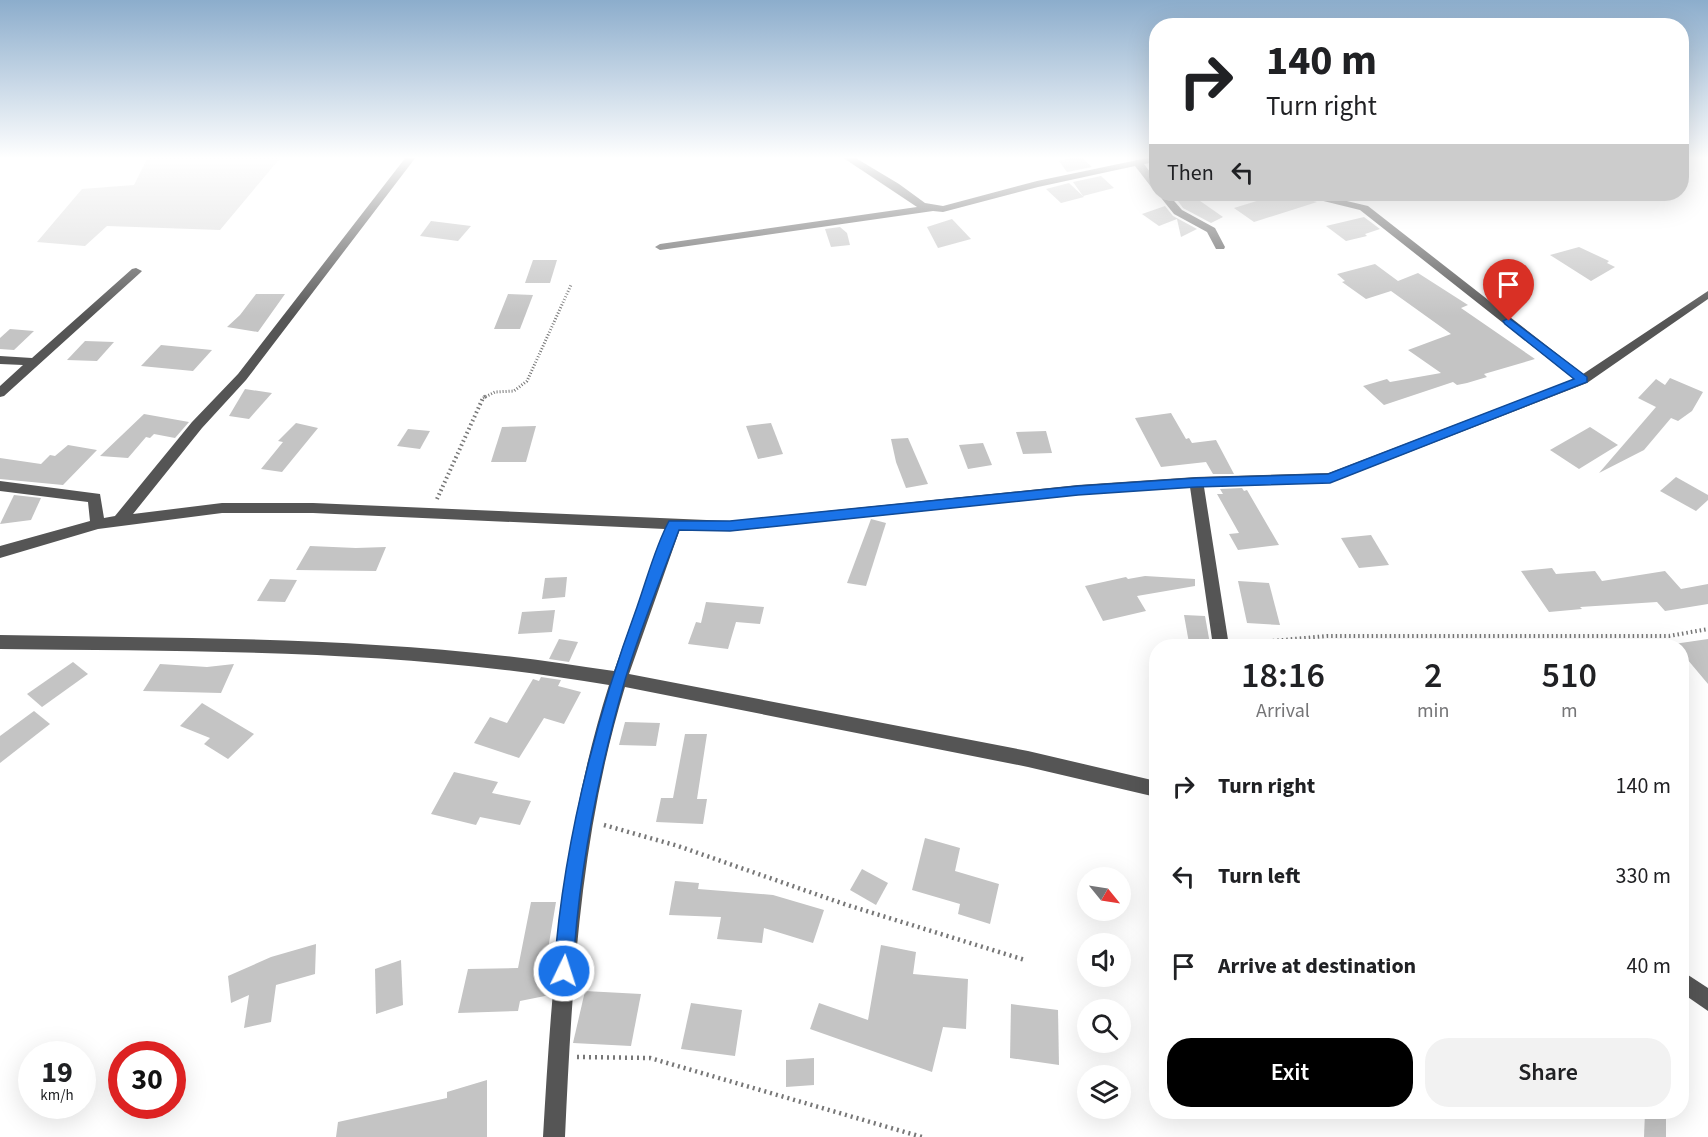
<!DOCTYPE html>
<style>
:root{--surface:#fff;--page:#f2f2f2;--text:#202124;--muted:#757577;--accent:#000}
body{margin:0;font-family:"Source Sans 3",sans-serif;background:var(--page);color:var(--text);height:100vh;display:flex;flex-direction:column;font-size:22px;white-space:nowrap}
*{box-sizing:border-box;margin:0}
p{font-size:20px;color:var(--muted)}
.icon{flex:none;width:33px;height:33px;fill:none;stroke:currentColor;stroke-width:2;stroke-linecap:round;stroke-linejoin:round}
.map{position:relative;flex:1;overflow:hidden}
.sheet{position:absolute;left:1149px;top:639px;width:540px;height:480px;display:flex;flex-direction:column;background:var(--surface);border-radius:24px;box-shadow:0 6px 24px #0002}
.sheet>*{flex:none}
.guide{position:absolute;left:1149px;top:18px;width:540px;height:183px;border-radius:24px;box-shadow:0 6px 24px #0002;background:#fff;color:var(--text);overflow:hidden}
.needle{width:39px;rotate:120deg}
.controls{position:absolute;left:1077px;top:867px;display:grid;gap:12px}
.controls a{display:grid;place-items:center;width:54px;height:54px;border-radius:50%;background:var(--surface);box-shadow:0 6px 24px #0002;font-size:30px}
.speed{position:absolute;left:18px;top:1041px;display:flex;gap:12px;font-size:30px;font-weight:700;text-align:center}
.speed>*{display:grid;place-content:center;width:78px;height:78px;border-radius:50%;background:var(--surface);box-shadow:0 6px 24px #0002;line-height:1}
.speed small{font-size:15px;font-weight:400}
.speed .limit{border:9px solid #d22;background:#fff;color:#111}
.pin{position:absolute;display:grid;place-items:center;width:51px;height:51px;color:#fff;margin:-62px -26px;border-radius:50% 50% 50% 0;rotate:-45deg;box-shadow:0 0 6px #0007}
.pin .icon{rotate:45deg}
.me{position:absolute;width:66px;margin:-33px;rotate:4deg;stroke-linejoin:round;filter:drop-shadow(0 0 4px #0008)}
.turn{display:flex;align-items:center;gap:21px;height:126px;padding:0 18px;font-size:27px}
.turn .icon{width:78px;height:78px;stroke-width:2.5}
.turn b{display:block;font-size:42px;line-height:51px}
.then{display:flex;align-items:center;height:57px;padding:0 18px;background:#0003;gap:12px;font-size:22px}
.eta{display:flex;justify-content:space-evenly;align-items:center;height:102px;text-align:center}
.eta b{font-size:36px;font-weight:600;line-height:42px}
.action{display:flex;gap:12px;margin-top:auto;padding:12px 18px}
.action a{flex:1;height:69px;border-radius:24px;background:var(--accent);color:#fff;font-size:24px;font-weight:600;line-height:69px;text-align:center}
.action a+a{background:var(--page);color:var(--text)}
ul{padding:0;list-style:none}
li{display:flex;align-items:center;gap:18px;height:90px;padding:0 18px}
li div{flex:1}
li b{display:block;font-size:22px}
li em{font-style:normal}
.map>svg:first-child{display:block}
</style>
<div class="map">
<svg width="1708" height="1137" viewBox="0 0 1708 1137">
<rect width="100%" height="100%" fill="#fff"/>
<polygon fill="#dcdcdc" points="148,157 281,157 220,230 107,226 85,246 37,242 82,189 134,185"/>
<g fill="#c4c4c4">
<polygon points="1074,157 1081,157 1092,167 1067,172 1059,161"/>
<polygon points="1101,176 1114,188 1083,196 1073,182"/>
<polygon points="1069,183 1084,197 1061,203 1046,189"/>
<polygon points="1300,195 1302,198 1317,202 1254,222 1234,208 1260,200"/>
<polygon points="1193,196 1223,217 1211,223 1183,208 1178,201"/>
<polygon points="1165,206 1173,216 1197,229 1181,237 1177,219 1159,226 1142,214"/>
<polygon points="1364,217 1380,229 1365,234 1367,236 1346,241 1326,226"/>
<polygon points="952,219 971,239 938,248 927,227"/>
<polygon points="431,221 471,226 458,241 420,236"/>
<polygon points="840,227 847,233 850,245 831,247 825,229"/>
<polygon points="1579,247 1609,261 1607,263 1615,267 1591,281 1550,255"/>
<polygon points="533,260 557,260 550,283 525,283"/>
<polygon points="1375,264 1398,281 1418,273 1468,305 1461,308 1535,359 1484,374 1487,377 1467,383 1457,385 1453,382 1384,405 1363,386 1387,379 1390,382 1441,373 1408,350 1451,334 1391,291 1366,299 1342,282 1345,281 1337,274"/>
<polygon points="256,294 285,294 258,332 227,327 240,315"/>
<polygon points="508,294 533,295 520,329 494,329"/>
<polygon points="10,329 34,331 14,350 0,349 0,338"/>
<polygon points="85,341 114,342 97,361 67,360"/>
<polygon points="161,345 212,350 193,371 141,366"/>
<polygon points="1670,378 1703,392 1692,411 1678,421 1671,418 1644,450 1599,473 1656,407 1638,398 1656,379 1665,385"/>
<polygon points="245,389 272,393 249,419 229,416"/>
<polygon points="1171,413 1186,439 1189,438 1192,443 1216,440 1234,474 1213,474 1206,462 1161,467 1135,418"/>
<polygon points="144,414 189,422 175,438 154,434 150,438 146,437 128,458 100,456"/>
<polygon points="296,423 318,428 282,472 261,469 283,442 278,441"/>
<polygon points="771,423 783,454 758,459 746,426"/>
<polygon points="536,426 526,462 491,462 502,427"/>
<polygon points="1590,427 1618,445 1579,469 1550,450"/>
<polygon points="408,429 430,431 420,449 397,446"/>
<polygon points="1046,431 1052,453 1023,454 1016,432"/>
<polygon points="908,438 928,484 906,488 896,462 891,439"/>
<polygon points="983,443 992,465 968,469 959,445"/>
<polygon points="68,445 97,450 63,485 0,479 0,458 41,464 50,455 55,456"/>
<polygon points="1676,477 1708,495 1708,500 1696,511 1660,491"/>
<polygon points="1242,488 1244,491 1247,490 1279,545 1238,550 1229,534 1239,533 1217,494 1223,494 1220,489"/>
<polygon points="14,495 41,498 31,520 0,524"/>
<polygon points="871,519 886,523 866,586 847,583"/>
<polygon points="1371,535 1389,565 1359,568 1341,538"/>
<polygon points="310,546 356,548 386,547 376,571 296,570"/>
<polygon points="1552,568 1556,574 1595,571 1602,581 1665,571 1681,589 1708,584 1708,604 1665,611 1657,602 1580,607 1582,609 1549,612 1521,571"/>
<polygon points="1145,576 1195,579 1195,586 1137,596 1146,611 1103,621 1085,586 1126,577 1128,579"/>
<polygon points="567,577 565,597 542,599 545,578"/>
<polygon points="270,579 297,580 285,602 257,601"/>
<polygon points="1238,581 1269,583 1280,625 1247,623"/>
<polygon points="706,602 764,607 760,624 736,622 728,649 688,644 696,622 701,623"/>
<polygon points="555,610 552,632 518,634 522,612"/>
<polygon points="1184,615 1205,616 1210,644 1189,643"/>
<polygon points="559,639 578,642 569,662 549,659"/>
<polygon points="1708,639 1708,684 1682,653 1682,646 1674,644"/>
<polygon points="73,662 88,674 42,707 27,694"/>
<polygon points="160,664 207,667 234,664 221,693 143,691"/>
<polygon points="541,677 561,680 558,686 581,692 564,724 544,718 519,758 474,743 490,717 507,723 533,679 539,681"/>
<polygon points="202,703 254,734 228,759 204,744 210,738 180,726"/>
<polygon points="34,711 50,724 0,763 0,736"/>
<polygon points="625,722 660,723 656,746 619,745"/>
<polygon points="685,734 707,734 697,799 707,799 703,824 656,822 661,798 673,798"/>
<polygon points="454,772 498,782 492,793 531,801 520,825 480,817 476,825 431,814"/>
<polygon points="925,838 960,848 955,871 999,884 990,924 958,914 960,904 912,890"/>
<polygon points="862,869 888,883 876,905 850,890"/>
<polygon points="675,881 699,883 698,889 773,895 824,910 813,943 764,928 762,943 717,939 721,917 669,915"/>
<polygon points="531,902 556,902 546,961 550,960 550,995 520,1001 518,1011 458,1013 468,969 518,968"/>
<polygon points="316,944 315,974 276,985 271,1022 244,1028 249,995 231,1003 228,976 271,957"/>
<polygon points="881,945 916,952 913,974 968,979 966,1029 943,1027 932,1072 810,1029 819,1003 868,1020"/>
<polygon points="401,960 403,1005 376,1014 375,969"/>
<polygon points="585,991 641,994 631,1046 573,1043"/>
<polygon points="691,1003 742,1010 735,1056 681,1049"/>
<polygon points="1011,1004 1058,1010 1059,1065 1010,1058"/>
<polygon points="814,1058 814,1085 786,1087 786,1060"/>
<polygon points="487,1080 487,1137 336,1137 338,1122 447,1098 447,1092"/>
<polygon points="1645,1112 1666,1112 1666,1137 1644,1137"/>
</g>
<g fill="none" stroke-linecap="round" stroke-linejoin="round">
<polyline stroke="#777" stroke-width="3" stroke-dasharray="1 2" stroke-linecap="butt" points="483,398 495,392 514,391 527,381 571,285"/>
<g stroke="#777" stroke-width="4" stroke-dasharray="1.5 3" stroke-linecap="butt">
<polyline points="437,499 483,398 486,396"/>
<polyline points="1237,644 1327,636 1669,636 1708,629"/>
</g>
<g stroke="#777" stroke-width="4.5" stroke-dasharray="2 4" stroke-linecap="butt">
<polyline points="604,825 678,846 847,905 1025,960"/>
<polyline points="577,1057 650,1058 922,1137"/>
</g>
<g fill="#555" fill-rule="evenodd">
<path d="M406,157H416L246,380L202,428L133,514L222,503H313L730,521L1078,485L1196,477L1329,473L1574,379L1360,210L1303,196L1302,194H1317L1368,206L1583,374L1708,291V299L1587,383L1335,481L1204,487L1229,646H1213L1190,487L1078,495L730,531L680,529L629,674L1028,751L1156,781V797L1028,767L625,687C580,834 572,985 565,1137H543C552,983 562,832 609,685C575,680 540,674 505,670C338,650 168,651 0,649V635C168,638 338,637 505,656C541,660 578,666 614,671L665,529L313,513H222L98,529L0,558V546L90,521L88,502L0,491V481L100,494L104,518L115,516L192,422L238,374Z"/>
<polygon points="842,157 854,157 899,184 925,203 943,206 1037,181 1152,157 1156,157 1156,162 1144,164 1156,180 1156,189 1152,188 1135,166 1038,187 943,212 933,211 660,250 655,247 660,244 917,207"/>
<polygon points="1158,194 1168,194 1182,210 1215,228 1225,247 1224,249 1216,249 1207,232 1174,214"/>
<polygon points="136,268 142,271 140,273 4,396 0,397 0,386 23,365 0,364 0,356 32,358 132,269"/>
<polygon points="1682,971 1708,988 1708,1011 1682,993"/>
</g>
</g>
<linearGradient id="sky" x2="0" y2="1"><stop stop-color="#8cadcc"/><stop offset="0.5" stop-color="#fff"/><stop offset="1" stop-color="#fff" stop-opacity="0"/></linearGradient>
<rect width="1708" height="316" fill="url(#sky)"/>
<path fill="#1a73e8" stroke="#114b97" stroke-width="1.5" d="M1509,318L1587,377V382L1330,483L1196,487L1078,495L730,531L679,530C661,579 640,629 625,680C598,775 578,873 573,971L570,978L564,980L557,978L554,971C563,846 594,724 637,607C647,579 655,547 669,521H730L1078,486L1196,478L1328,474L1574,379L1505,324L1503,321Z"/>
</svg>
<div class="controls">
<a><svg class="needle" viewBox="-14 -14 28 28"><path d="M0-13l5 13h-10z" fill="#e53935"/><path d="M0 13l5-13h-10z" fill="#757577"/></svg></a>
<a><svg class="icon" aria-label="sound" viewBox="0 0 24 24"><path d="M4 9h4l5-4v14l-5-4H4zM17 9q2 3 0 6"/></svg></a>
<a><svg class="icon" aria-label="search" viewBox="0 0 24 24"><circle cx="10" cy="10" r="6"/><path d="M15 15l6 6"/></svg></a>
<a><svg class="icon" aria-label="layers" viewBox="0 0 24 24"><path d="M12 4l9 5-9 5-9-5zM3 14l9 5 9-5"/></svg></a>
</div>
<div class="speed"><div>19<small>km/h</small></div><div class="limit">30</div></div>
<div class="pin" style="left:1509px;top:321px;background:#d93025"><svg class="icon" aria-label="arrive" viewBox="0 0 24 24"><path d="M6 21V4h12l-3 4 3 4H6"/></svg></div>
<svg class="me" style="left:564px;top:971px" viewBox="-20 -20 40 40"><circle r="17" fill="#1a73e8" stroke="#fff" stroke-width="3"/><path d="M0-11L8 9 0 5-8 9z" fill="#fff"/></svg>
<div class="guide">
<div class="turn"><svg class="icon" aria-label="right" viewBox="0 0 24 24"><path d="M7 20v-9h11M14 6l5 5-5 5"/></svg><div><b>140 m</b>Turn right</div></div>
<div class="then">Then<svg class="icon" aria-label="left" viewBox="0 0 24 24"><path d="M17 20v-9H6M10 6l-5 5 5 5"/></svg></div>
</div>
<section class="sheet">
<div class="eta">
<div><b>18:16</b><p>Arrival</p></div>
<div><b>2</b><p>min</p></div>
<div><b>510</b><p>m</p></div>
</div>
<ul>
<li><svg class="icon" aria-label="right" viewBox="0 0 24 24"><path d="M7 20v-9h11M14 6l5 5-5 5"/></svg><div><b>Turn right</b></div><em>140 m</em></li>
<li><svg class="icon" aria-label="left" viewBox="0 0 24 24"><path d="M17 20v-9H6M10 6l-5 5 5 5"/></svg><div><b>Turn left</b></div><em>330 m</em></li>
<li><svg class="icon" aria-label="arrive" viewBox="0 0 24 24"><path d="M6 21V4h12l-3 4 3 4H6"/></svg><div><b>Arrive at destination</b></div><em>40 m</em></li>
</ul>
<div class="action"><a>Exit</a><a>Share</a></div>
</section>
</div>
